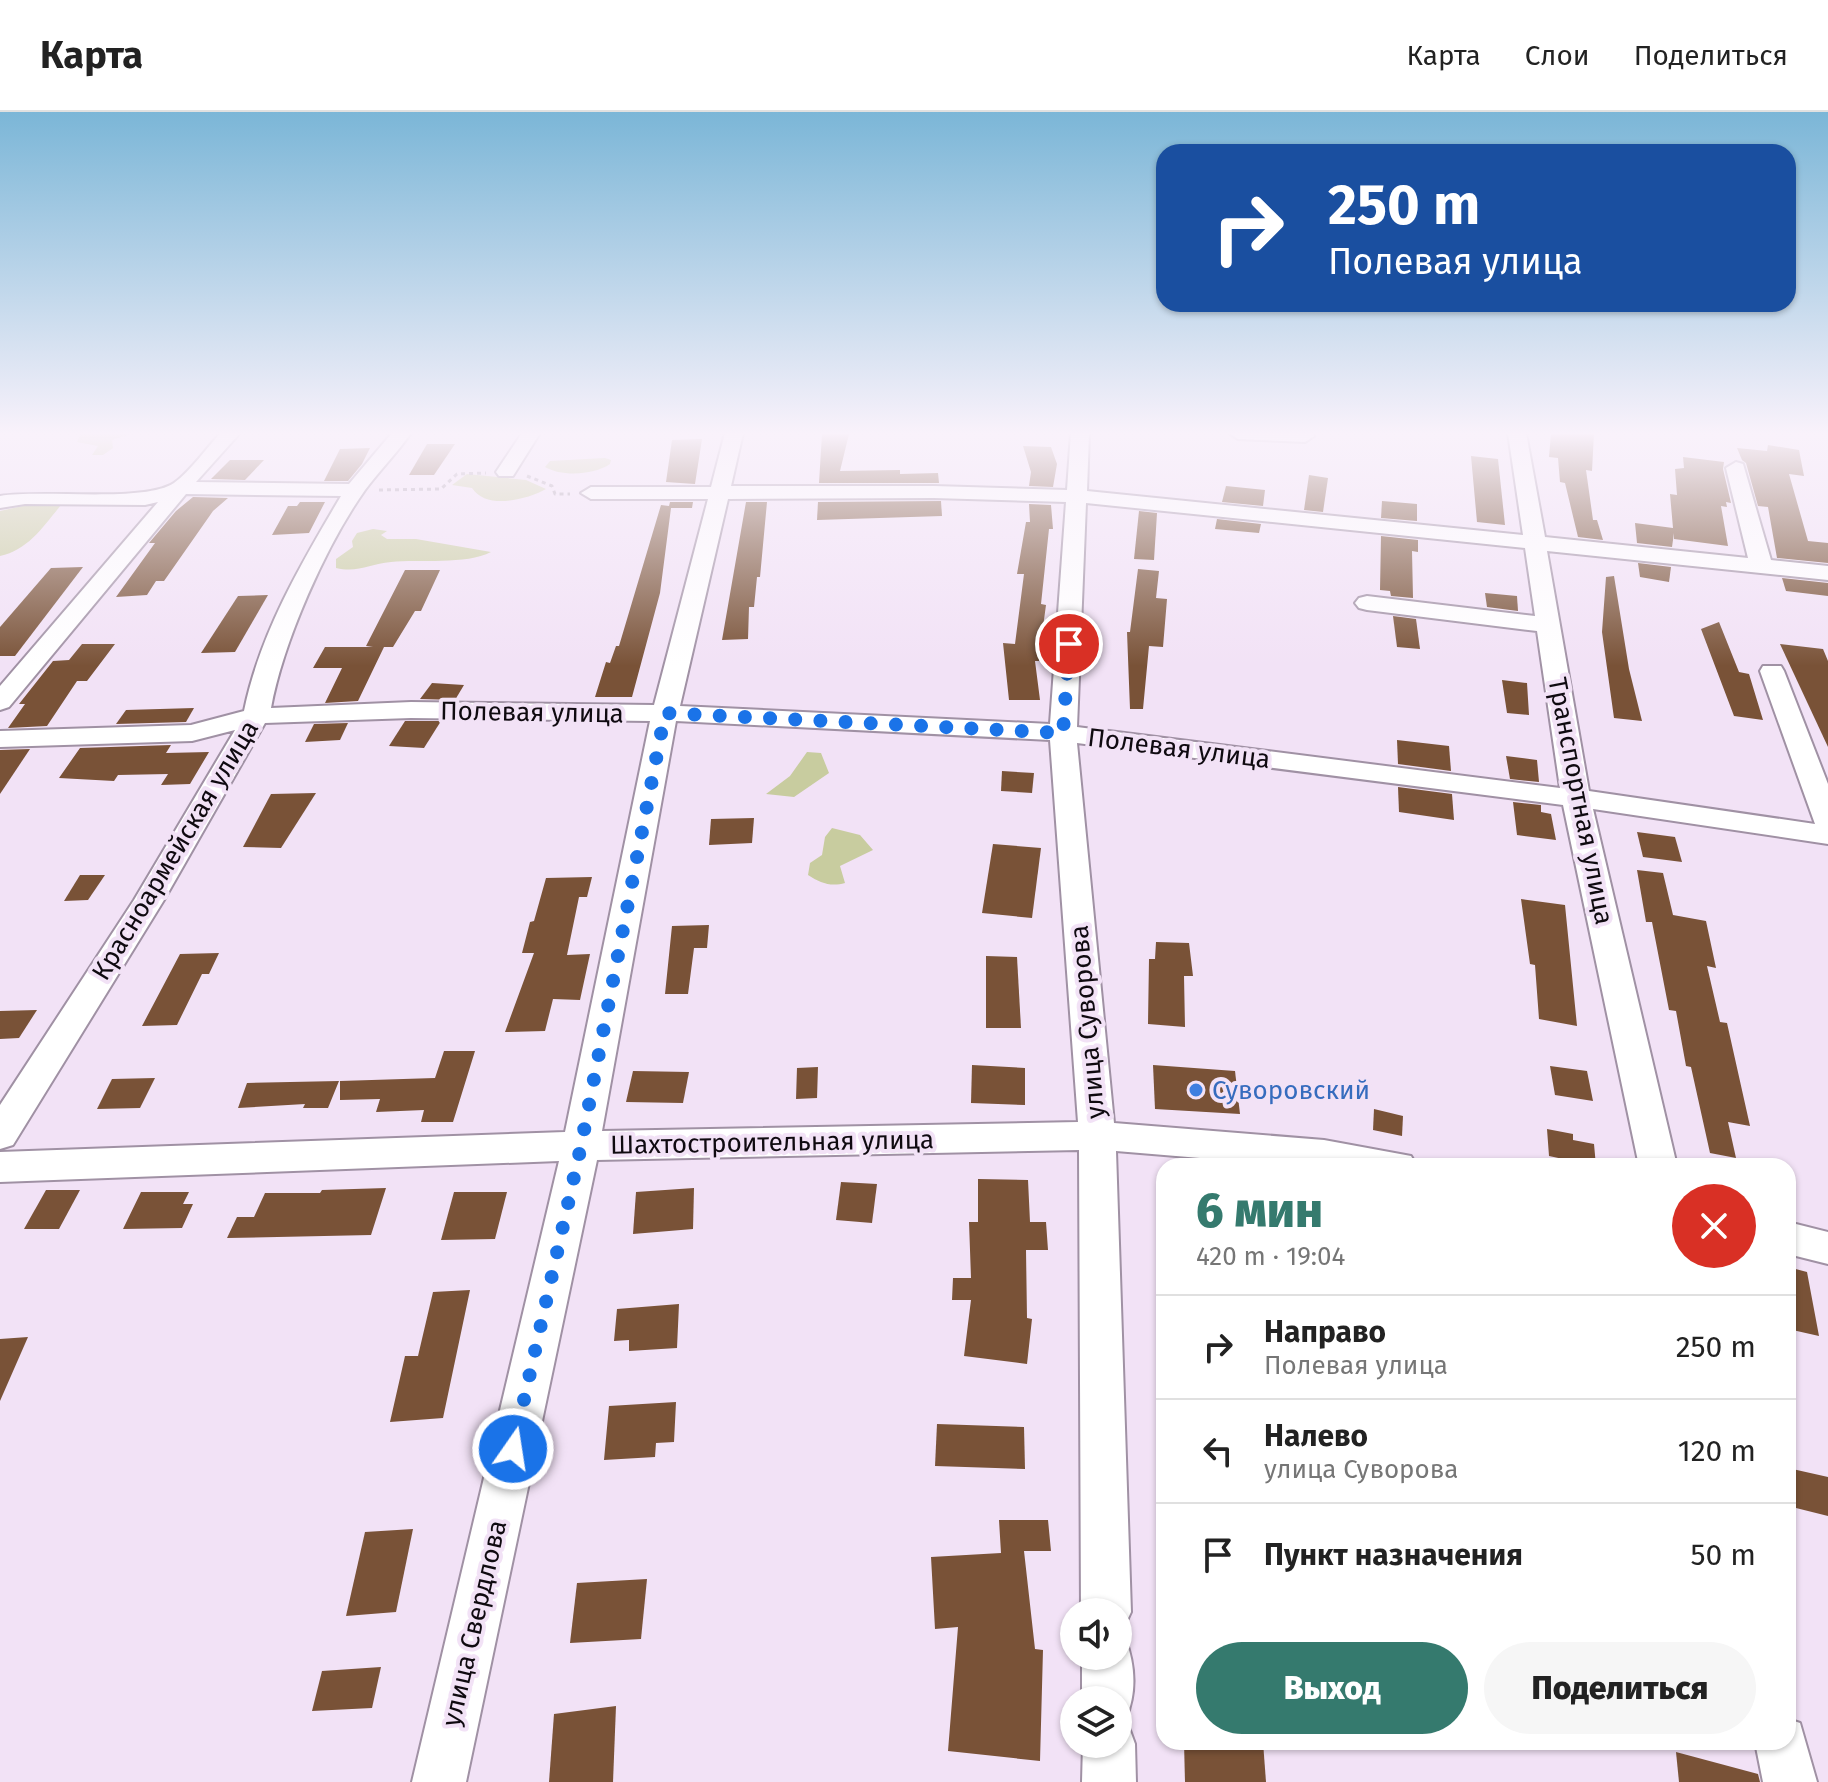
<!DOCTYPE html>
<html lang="ru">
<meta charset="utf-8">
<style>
:root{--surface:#fff;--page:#f6f6f6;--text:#222;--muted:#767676;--line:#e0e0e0;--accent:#357a6e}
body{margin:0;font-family:"Fira Sans",sans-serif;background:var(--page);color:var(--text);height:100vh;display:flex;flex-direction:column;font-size:30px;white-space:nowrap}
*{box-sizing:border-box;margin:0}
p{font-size:26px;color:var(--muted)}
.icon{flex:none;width:44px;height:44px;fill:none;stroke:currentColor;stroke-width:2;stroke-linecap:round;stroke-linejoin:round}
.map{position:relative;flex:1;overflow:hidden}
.panel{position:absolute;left:1156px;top:1046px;width:640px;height:592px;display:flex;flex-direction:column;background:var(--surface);border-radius:24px;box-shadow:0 2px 6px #0004}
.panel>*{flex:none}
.guide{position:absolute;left:1156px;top:32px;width:640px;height:168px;border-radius:24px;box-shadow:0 2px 6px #0004;background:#1a4fa0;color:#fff;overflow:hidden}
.buttons{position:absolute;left:1060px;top:1486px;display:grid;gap:16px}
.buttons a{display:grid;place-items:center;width:72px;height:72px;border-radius:50%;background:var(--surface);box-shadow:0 2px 6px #0004;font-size:40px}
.pin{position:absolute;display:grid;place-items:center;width:68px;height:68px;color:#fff;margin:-34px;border:4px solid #fff;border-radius:50%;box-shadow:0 2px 8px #0007}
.me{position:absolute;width:88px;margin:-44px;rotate:13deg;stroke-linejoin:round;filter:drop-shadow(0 0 6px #0008)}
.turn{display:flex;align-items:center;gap:28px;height:168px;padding:0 40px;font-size:36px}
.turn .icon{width:104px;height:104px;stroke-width:2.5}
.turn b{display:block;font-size:56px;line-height:68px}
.round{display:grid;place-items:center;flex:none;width:84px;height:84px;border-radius:42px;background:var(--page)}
.overview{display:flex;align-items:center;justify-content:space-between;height:136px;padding:0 40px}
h1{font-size:48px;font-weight:800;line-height:60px;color:var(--accent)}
.button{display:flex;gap:16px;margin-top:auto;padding:16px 40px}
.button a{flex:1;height:92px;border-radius:48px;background:var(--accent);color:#fff;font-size:32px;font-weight:800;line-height:92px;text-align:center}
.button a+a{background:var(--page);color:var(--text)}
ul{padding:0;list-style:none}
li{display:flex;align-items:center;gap:24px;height:104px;padding:0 40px;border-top:2px solid var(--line)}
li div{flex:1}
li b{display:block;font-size:30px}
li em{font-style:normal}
header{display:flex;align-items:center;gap:48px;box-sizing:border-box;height:112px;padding:0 40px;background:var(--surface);border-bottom:2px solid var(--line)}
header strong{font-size:38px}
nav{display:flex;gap:44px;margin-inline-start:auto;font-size:28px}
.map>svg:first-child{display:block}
</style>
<header>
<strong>Карта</strong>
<nav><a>Карта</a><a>Слои</a><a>Поделиться</a></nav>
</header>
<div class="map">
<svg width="1828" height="1670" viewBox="0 0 1828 1670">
<rect width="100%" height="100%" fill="#f2e2f6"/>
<g fill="#c8cc9f">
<polygon points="81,321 135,321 112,328 113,336 103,343 92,343 98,334 77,330"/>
<path d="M605,346L611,348L610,352C594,363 562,365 545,355L550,349Z"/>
<path d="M467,362L526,368L546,377C526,388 486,398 472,376L452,373Z"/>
<path d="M41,390L61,393C43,415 28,438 0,444V399Z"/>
<path d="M373,417L387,419L381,423L387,427H416L491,440C466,453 419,447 391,450C370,452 358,461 336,456V447L353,435L352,429L357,421Z"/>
<polygon points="807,640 821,641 829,661 794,685 766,682 790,664"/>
<path d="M832,716L860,723L873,738L840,754L845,771C831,775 820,771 808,763L810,751L822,743L825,725Z"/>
</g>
<g fill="#795237">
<polygon points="1551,321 1594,321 1592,359 1586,358 1593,408 1597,408 1603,428 1578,425 1565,371 1560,370 1558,346 1549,345"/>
<polygon points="822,322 849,322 840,359 900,358 900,362 938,361 939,371 819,371"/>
<polygon points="702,327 695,372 666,370 672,328"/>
<polygon points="427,332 455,332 434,363 409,363"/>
<polygon points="1768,333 1799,338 1804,364 1789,362 1808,429 1828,431 1828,451 1777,446 1768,395 1758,394 1746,351 1742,348 1737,336 1767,339"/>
<polygon points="1023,334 1051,335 1057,352 1053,375 1029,374 1031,360"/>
<polygon points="370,336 362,352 348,369 324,369 340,337"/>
<polygon points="1471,344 1498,347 1505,413 1477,410"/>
<polygon points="1683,345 1724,350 1723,357 1731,391 1726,390 1727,395 1721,394 1728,434 1674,427 1674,421 1672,435 1637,431 1635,411 1673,416 1670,382 1677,383 1675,357 1684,356"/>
<polygon points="230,348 264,348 245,368 211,367"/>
<polygon points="1309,363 1328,366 1323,400 1304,398"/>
<polygon points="1226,374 1265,378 1263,394 1222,390"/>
<polygon points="193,385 228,386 213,399 164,469 156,469 147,483 116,485 155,431 149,431 176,399"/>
<polygon points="941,389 942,404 817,408 818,390"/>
<polygon points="1382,389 1417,392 1417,409 1381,406"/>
<polygon points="300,390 325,390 309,421 272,423 288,394 297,394"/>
<polygon points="670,390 693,390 692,396 671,396 660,481 632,585 595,585 606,550 610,551 616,534 619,534 661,393 669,394"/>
<polygon points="746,390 767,390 760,465 757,465 754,495 749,495 748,527 722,528"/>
<polygon points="1029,392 1051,393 1053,417 1049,417 1041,492 1046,493 1043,515 1040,515 1039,549 1035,549 1040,588 1009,588 1003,531 1015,532 1024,462 1017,462 1026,410 1030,410"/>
<polygon points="1139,399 1157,401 1154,448 1134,447"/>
<polygon points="1217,407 1261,412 1259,421 1215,417"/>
<polygon points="1381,424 1418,428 1418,440 1412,439 1413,486 1391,484 1390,479 1380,478"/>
<polygon points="1638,451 1671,455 1669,470 1640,465"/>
<polygon points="83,455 15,544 0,544 0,515 51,456"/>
<polygon points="1138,457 1159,459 1156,486 1167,487 1163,535 1149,534 1143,597 1130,597 1127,520 1130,520"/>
<polygon points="405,458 440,458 421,499 415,499 393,535 384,535 358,589 325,591 342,556 313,556 325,535 373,535 366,534"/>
<polygon points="1614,464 1629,557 1642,609 1614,606 1602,520 1606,465"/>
<polygon points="1782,466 1828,471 1828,484 1786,479"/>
<polygon points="1485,481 1517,484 1518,499 1487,495"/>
<polygon points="268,483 235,540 201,541 238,484"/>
<polygon points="1393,504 1416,507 1420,537 1397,535"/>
<polygon points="1719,510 1739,560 1749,562 1763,608 1734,604 1701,517"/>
<polygon points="82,532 115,532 87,569 77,569 47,614 8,616 25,592 19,592 53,549 69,548"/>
<polygon points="1780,532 1823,537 1828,549 1828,635"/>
<polygon points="1502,568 1527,571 1529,603 1507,601"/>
<polygon points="432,571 464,573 455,588 420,587"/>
<polygon points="194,596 186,610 116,612 126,598"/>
<polygon points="405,609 441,609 424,636 389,634"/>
<polygon points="348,611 340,628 305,630 314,612"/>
<polygon points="1397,628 1449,634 1451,659 1398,652"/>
<polygon points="171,633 166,641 209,640 190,672 161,673 168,662 118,663 114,669 59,666 80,636"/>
<polygon points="30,637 0,682 0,638"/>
<polygon points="1506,644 1537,648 1539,670 1510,667"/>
<polygon points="1002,659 1034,661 1032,681 1001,679"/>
<polygon points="1398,675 1452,682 1454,708 1399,700"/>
<polygon points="316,681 281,736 243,735 271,682"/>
<polygon points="1513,690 1541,693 1541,700 1551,702 1556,728 1517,723"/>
<polygon points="754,706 752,731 709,733 711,707"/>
<polygon points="1637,720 1675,725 1682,750 1643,745"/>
<polygon points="993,732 1041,736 1032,806 982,801"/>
<polygon points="1637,758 1663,761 1673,803 1706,809 1716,856 1707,854 1720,910 1727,911 1750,1014 1728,1010 1736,1046 1710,1041 1691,955 1686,954 1676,899 1669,898 1652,810 1646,810"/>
<polygon points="80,763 105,763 88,788 64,789"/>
<polygon points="592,765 587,785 579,785 567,843 590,842 580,888 553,887 545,919 505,920 534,841 522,841 530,810 534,809 546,766"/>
<polygon points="1521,787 1565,793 1577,914 1539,907 1535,853 1530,852"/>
<polygon points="709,813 707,836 694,836 688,882 665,882 672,814"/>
<polygon points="1156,830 1189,831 1193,864 1184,864 1185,915 1148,912 1149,847 1155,847"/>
<polygon points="219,841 209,862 202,862 177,913 142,914 180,842"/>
<polygon points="986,844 1017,845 1021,916 986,916"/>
<polygon points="37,898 19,926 0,927 0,899"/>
<polygon points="444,939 475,939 453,1010 421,1010 424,998 376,1000 380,987 340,988 340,969 435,966"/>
<polygon points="972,953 1025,956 1025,993 971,991"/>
<polygon points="1153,953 1235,959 1240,1002 1155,997"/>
<polygon points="1550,954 1587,959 1593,989 1555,983"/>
<polygon points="818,955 817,986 796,987 797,956"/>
<polygon points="633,959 689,960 683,991 626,990"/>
<polygon points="155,966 140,996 97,997 112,967"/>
<polygon points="339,969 328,996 303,996 305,992 238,996 247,971"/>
<polygon points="1374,997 1403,1004 1402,1024 1373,1018"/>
<polygon points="1547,1017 1573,1022 1573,1028 1594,1032 1596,1054 1549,1044"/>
<polygon points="978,1067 1028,1068 1030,1110 1046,1110 1048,1138 1026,1138 1027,1206 1032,1207 1027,1252 964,1244 971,1188 952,1188 953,1166 971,1166 969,1110 978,1110"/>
<polygon points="841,1070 877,1072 872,1111 836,1108"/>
<polygon points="386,1076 371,1123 227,1126 237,1105 254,1105 265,1081 320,1081 322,1078"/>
<polygon points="694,1076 693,1117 633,1122 636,1080"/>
<polygon points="46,1078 80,1078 59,1117 24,1117"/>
<polygon points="141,1080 189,1080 183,1092 193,1092 182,1116 123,1117"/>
<polygon points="454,1080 507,1080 495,1127 441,1128"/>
<polygon points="1788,1155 1807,1160 1819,1224 1788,1217"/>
<polygon points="470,1178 443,1306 390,1310 405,1244 418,1244 433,1180"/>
<polygon points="679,1192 677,1236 629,1239 629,1228 614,1229 617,1197"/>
<polygon points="28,1225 0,1289 0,1227"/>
<polygon points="676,1290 674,1330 656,1331 655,1345 604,1348 609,1294"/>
<polygon points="937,1312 1024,1315 1025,1357 935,1354"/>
<polygon points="1788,1356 1828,1365 1828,1404 1788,1394"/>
<polygon points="999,1408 1048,1408 1051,1439 1024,1439 1035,1537 1043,1538 1040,1649 948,1639 958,1515 935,1517 931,1445 1001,1441"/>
<polygon points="413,1417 396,1500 346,1504 365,1420"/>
<polygon points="647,1467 641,1527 570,1531 577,1471"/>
<polygon points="381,1555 372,1596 312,1599 322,1559"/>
<polygon points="616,1594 613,1670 549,1670 554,1602"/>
<polygon points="1184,1630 1263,1630 1266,1670 1185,1670"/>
<polygon points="1676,1640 1758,1662 1760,1670 1679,1670"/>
</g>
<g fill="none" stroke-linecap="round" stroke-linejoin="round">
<g stroke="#a091a4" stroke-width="4">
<g id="minor">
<path d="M221,321H240L196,370L349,372L392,321H411C397,341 380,358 365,378C326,433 283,530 271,596L411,590L654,593L708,387H591L581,381L591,375H711L725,321H743L731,374H934L1067,378L1071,321H1089L1087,379L1523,423L1508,321H1526L1545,425L1748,446L1726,356L1736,350L1743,352L1771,448L1828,454V468L1547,439L1589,679L1815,712L1760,559L1763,554H1781L1784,559L1828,672V732L1593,697L1677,1054H1639L1563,693L1077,631L1114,1011L1324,1028L1411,1044L1417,1054H1296L1116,1039L1131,1500L1123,1517L1118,1520V1500H1081L1079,1038L597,1048L466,1670H412L559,1049L0,1070V1040L565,1020L650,609L411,606L265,611L164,788L13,1033L0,1037V993L134,788L235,618L192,629L0,635V619L191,613L244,599C260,521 301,452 341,384L186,382L9,595L0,598V574L158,390L145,393L25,392L0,396V384C42,377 144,391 174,371C191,359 206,336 221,321ZM934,386L1066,390L1050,612L680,594L728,387ZM1086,391L1525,436L1535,504L1367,484L1359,486L1355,491L1359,496L1367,498L1537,519L1560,676L1077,615ZM676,609L1050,628L1078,1010L602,1019Z"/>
<polygon points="522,321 540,321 513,364 499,364 496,360"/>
<polygon points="1229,321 1313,321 1314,324 1305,330 1238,327"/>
<polygon points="1788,1110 1828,1120 1828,1152 1788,1142"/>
<path d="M1118,1523L1125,1526C1135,1552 1137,1580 1126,1606L1118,1610L1128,1613L1135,1632L1136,1670H1082L1083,1632H1118V1588H1082V1544H1118Z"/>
<polygon points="1788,1607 1800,1611 1817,1670 1763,1670 1755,1630 1788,1630"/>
</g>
</g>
<g stroke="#a498a7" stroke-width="3" stroke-dasharray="4 4" stroke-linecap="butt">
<polyline points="527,364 552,374 555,382 570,382"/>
<polyline points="379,378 441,377 457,362 486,361"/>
</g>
<use href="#minor" fill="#fff" fill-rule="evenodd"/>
</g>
<linearGradient id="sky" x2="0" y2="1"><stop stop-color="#7bb6d7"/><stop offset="0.58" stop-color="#f9f2fb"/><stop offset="1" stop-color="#f9f2fb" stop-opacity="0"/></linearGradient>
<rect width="1828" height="554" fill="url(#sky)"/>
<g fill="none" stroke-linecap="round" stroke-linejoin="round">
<polyline stroke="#1a73e8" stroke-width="14" stroke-dasharray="0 25.2" points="513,1337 581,1034 665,601 1063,621 1069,532"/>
</g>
<circle fill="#3f7fe0" stroke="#f2e2f6" stroke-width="3" cx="1196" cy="978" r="8"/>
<g text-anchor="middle" stroke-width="8" stroke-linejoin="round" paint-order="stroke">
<g font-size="26" fill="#0f0a10" stroke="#f2e2f6">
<text transform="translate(532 600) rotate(1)" y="9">Полевая улица</text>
<text transform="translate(1179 636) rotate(7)" y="9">Полевая улица</text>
<text transform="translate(1581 689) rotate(79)" y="9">Транспортная улица</text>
<text transform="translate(175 738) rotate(-59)" y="9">Красноармейская улица</text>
<text transform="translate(1087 910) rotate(-95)" y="9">улица Суворова</text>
<text transform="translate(772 1030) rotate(-1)" y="9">Шахтостроительная улица</text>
<text transform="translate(474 1511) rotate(-77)" y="9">улица Свердлова</text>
</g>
<g font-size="26" fill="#366cbe" stroke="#f2e2f6" text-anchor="start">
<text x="1212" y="987">Суворовский</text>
</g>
</g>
</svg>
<div class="buttons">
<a><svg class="icon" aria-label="sound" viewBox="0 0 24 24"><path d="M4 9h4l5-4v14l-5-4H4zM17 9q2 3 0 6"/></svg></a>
<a><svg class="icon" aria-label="layers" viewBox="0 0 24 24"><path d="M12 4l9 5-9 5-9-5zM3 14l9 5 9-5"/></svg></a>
</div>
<div class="pin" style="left:1069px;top:532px;background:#d93025"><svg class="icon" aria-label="arrive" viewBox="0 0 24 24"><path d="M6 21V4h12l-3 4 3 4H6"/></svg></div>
<svg class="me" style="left:513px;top:1337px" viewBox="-20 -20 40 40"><circle r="17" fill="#1a73e8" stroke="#fff" stroke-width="3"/><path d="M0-11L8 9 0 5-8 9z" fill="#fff"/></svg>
<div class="guide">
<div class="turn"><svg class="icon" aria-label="right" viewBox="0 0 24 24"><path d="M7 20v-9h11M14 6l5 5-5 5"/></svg><div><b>250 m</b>Полевая улица</div></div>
</div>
<section class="panel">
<div class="overview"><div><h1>6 мин</h1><p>420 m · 19:04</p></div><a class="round" style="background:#d93025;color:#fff"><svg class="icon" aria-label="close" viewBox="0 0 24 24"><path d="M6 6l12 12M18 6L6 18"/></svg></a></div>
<ul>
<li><svg class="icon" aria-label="right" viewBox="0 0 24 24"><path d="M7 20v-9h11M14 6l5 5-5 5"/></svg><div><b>Направо</b><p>Полевая улица</p></div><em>250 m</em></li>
<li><svg class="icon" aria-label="left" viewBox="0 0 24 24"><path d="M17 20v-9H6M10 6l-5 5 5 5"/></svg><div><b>Налево</b><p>улица Суворова</p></div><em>120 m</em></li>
<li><svg class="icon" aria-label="arrive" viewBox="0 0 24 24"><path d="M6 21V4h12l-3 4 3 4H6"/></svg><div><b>Пункт назначения</b></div><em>50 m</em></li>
</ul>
<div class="button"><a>Выход</a><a>Поделиться</a></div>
</section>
</div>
